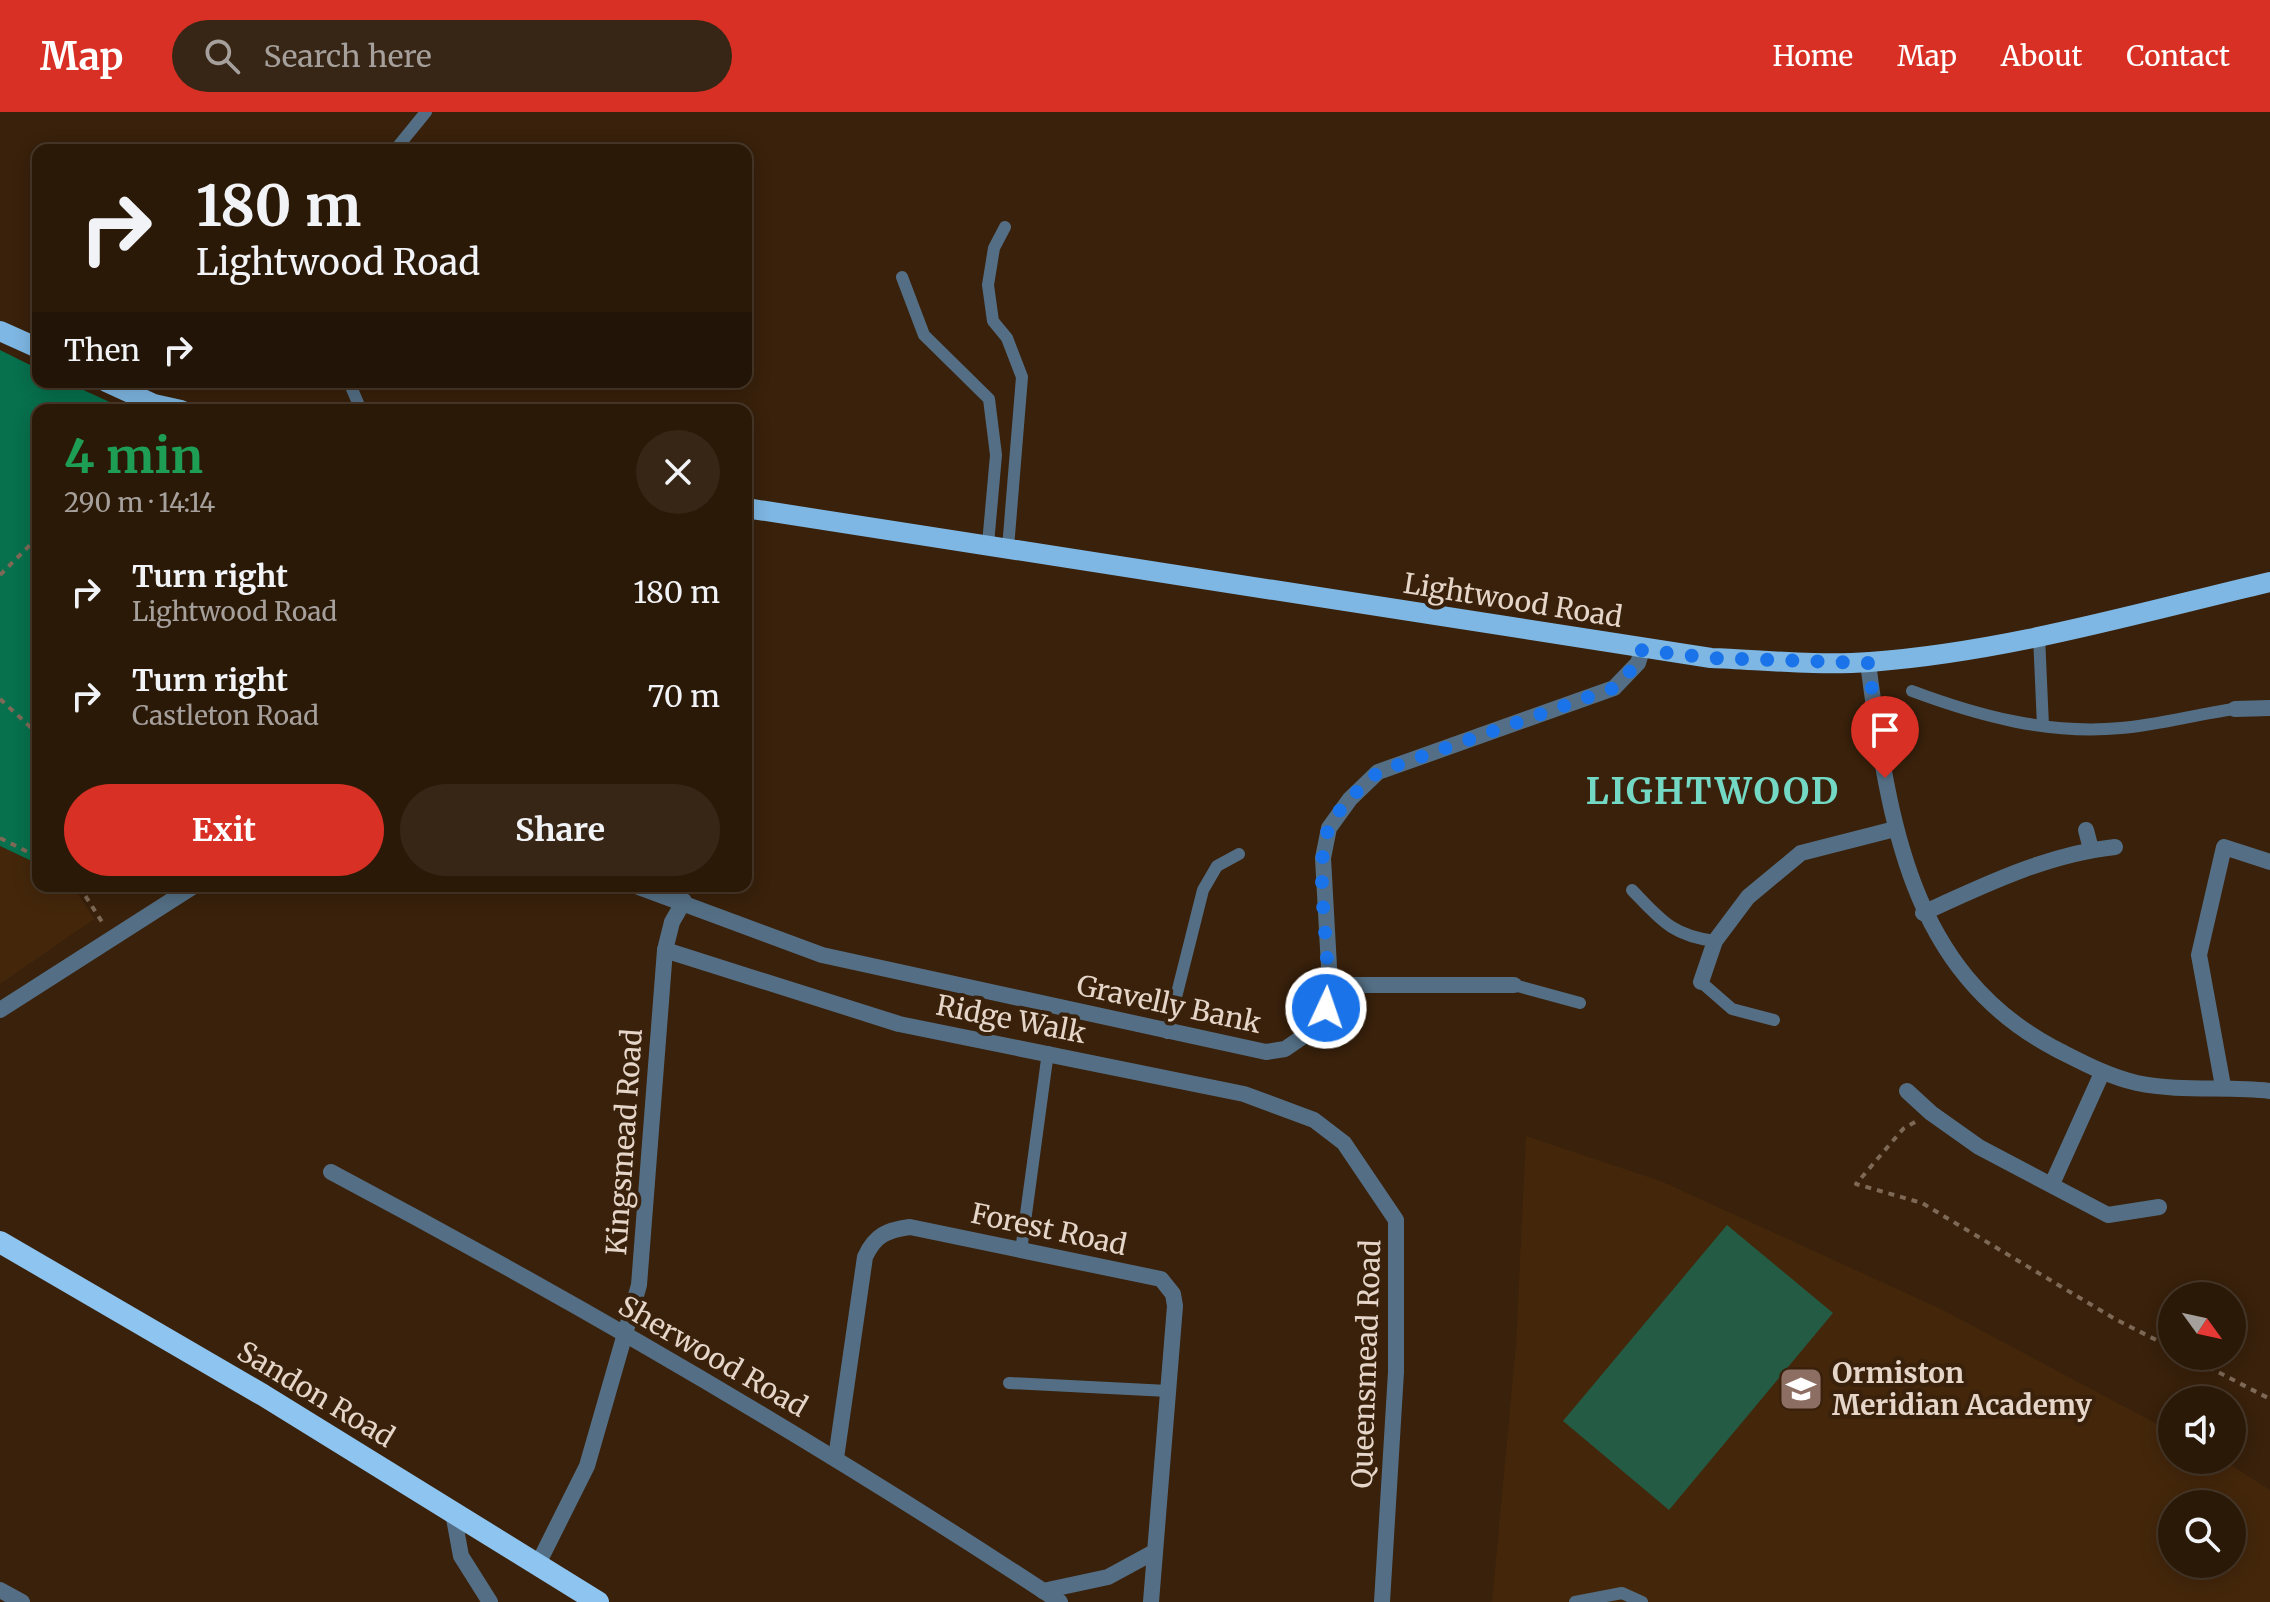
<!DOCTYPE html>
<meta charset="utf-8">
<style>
:root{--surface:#2b1908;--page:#372616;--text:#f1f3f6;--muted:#a6a09c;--line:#473829;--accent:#d93025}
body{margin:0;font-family:Merriweather,serif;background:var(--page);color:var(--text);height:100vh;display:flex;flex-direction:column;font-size:30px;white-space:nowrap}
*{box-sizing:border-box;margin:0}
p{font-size:26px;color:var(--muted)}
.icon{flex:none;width:44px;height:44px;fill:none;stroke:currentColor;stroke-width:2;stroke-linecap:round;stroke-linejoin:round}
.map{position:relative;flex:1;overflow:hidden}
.panel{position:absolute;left:32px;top:292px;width:720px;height:488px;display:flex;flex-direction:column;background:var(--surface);border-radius:16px;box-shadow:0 4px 20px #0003,0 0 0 2px var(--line)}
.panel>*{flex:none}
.hud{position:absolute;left:32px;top:32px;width:720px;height:244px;border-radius:16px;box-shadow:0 4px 20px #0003,0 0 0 2px var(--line);background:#2b1908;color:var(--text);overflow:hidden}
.needle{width:52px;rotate:123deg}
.controls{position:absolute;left:2158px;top:1170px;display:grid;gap:16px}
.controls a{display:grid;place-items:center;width:88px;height:88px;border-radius:50%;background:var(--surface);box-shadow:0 4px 20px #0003,0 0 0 2px var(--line);font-size:40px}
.pin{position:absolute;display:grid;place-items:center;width:68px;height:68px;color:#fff;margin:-82px -34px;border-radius:50% 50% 50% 0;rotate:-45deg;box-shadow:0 0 8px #0007}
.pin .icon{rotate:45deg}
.me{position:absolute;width:88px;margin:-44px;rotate:3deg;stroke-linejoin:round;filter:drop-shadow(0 0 6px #0008)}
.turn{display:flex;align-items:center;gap:28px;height:168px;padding:0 32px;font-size:36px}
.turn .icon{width:104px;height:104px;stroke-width:2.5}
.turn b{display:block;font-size:56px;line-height:68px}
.then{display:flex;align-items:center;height:76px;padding:0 32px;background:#0003;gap:16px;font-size:30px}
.round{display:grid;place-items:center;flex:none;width:84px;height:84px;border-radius:42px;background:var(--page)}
.summary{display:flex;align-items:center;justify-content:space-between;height:136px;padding:0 32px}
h1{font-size:48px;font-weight:700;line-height:60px;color:#1e9e55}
.action{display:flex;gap:16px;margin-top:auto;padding:16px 32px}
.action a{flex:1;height:92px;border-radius:48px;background:var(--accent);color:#fff;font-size:32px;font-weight:700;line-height:92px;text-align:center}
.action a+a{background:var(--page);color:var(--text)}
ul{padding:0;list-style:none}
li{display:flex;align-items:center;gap:24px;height:104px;padding:0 32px}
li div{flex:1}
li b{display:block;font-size:30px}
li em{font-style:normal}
header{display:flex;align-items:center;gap:48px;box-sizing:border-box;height:112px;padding:0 40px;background:var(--accent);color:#fff}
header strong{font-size:38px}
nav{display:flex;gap:44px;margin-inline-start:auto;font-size:28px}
.search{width:560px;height:72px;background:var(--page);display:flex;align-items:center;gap:20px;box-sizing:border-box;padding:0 28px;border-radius:44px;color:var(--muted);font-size:30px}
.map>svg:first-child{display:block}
</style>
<header>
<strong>Map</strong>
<div class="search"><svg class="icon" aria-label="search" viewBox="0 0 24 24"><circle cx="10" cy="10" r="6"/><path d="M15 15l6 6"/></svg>Search here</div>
<nav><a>Home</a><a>Map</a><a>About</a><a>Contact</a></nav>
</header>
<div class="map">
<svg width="2270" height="1490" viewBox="0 0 2270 1490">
<rect width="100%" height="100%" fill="#39210b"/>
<g fill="#44270b" fill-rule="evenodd">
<polygon points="0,734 38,752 38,774 73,774 94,807 0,872"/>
<path d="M1526,1024L1663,1070L1943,1198L2172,1320V1348H2223L2270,1378V1490H1492L1516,1233ZM2172,1392H2232V1452H2172Z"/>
</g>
<polygon fill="#245b44" points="1727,1113 1833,1201 1669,1398 1563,1309"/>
<polygon fill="#07704d" points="0,238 38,257 38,270 66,270 127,298 38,298 38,489 32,493 38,496 38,752 0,734"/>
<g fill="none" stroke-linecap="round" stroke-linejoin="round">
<g stroke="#7d6956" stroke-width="4" stroke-dasharray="6 6" stroke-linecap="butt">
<polyline points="0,463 38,425"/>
<polyline points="0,587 38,622"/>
<polyline points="0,726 38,745"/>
<polyline points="79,774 104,813"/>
<polyline points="1915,1010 1903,1017 1856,1072 1922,1091 2115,1207 2172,1236"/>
<polyline points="2187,1244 2270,1287"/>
</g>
<g stroke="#546f85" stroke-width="12">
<polyline points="395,38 426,0"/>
<polyline points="1005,115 994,136 988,173 993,209 1007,226 1022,265 1008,436"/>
<polyline points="902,165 924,223 989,287 996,343 988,432"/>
<polyline points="349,270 361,298"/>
<polyline points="2039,524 2043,614"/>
<path d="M1912,579C1979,604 2049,623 2121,616C2159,613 2197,602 2235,597"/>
<path d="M1632,778C1660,807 1672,824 1715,829"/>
<polyline points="1701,870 1732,897 1774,908"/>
<polyline points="1514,873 1580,891"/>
<polyline points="1167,921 1203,778 1217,754 1239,742"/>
<polyline points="1021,1139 1048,940"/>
<polyline points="1009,1271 1168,1279"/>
<polyline points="1575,1490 1622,1481 1642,1490"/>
</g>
<g stroke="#546f85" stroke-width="16">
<path d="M1868,551C1888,700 1906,857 2054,936C2082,950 2107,964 2137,971C2181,980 2226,974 2270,979"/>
<polyline points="2235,597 2270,596"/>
<polyline points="2086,718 2091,737"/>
<path d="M1923,801C1984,773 2048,742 2115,735"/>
<polyline points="665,838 899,912 1244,982 1314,1008 1344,1031 1396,1108 1396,1260 1382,1490"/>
<polyline points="1701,870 1715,829 1748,785 1801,741 1895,717"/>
<polyline points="1330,873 1514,873"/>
<polyline points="2223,974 2199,843 2224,735 2270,750"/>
<polyline points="1907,979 1931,1001 1979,1035 2108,1103 2159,1095"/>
<path d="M331,1060C580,1192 824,1334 1060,1490"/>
<polyline points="2052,1072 2102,961"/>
<path d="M836,1346L865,1145C875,1123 887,1118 910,1115L1161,1167L1173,1182L1175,1194L1151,1490"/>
<polyline points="453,1401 461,1444 490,1490"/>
<polyline points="538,1452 587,1354 639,1173 665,838 672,810 684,789"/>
<polyline points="0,1478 22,1490"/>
<polyline points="1043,1479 1108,1465 1154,1440"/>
</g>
<g stroke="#546f85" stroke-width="16">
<polyline points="636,774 822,843 1266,940 1285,937 1317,915 1326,896 1330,873 1323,746 1329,716 1350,687 1378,660 1614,576 1638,551 1642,538"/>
<polyline points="0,898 194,774"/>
</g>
<g stroke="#7eb7e3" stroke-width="20">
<polyline points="0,219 38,236"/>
<polyline points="106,270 154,292 181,298"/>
<path d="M746,396L1711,546C1763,548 1818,554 1870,550C2005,540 2138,501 2270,470"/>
</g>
<polyline stroke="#8dc4f0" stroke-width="22" points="0,1130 263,1283 598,1490"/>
</g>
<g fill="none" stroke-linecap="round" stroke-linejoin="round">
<path stroke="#1a73e8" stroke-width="14" stroke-dasharray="0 25.2" d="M1326,896C1334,847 1311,756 1329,716C1339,694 1361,676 1378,660L1614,576L1638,551L1642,538L1711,546L1868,551L1885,666"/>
</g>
<defs>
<g id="school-square" transform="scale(2.3)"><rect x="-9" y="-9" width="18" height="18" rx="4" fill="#8d6e63" stroke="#39210b"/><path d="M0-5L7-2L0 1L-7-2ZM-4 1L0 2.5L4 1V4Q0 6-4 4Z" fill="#fff"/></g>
</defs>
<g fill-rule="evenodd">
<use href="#school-square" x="1801" y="1277"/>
</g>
<g text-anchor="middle" stroke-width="8" stroke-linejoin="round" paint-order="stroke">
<g font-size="28" fill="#e6d6c9" stroke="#39210b">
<text transform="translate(1513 488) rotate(9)" y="10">Lightwood Road</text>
<text transform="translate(1169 892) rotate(12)" y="10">Gravelly Bank</text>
<text transform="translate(1011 907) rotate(11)" y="10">Ridge Walk</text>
<text transform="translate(624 1030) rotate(-86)" y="10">Kingsmead Road</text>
<text transform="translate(1049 1117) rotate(12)" y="10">Forest Road</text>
<text transform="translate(713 1244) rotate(30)" y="10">Sherwood Road</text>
<text transform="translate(1366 1252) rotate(-88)" y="10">Queensmead Road</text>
<text transform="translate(316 1282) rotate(31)" y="10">Sandon Road</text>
</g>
<g font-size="28" font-weight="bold" fill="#e6d6c9" stroke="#39210b" text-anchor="start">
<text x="1832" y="1271">Ormiston<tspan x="1832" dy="32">Meridian Academy</tspan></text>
</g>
<g font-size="36" font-weight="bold" letter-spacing="2" fill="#73d9c5" stroke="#39210b">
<text x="1713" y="692">LIGHTWOOD</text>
</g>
</g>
</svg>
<div class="controls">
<a><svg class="needle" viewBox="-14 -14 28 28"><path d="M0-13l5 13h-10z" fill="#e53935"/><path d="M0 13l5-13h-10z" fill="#a6a09c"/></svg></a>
<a><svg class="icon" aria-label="sound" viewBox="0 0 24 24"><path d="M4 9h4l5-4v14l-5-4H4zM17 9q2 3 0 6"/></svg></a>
<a><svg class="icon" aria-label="search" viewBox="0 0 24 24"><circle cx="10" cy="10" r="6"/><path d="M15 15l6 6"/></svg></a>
</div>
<div class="pin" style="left:1885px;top:666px;background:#d93025"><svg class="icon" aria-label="arrive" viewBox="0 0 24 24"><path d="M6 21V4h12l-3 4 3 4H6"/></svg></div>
<svg class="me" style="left:1326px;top:896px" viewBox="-20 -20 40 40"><circle r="17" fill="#1a73e8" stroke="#fff" stroke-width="3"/><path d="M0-11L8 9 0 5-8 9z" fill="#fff"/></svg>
<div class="hud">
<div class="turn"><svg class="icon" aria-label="right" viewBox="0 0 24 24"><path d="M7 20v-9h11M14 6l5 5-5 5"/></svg><div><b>180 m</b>Lightwood Road</div></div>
<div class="then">Then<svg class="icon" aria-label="right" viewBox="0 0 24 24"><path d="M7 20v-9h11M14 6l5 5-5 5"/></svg></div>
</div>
<section class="panel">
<div class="summary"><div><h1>4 min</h1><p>290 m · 14:14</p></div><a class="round"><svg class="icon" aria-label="close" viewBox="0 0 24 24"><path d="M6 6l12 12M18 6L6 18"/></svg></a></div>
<ul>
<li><svg class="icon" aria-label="right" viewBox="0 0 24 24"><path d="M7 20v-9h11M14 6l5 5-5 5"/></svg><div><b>Turn right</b><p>Lightwood Road</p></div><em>180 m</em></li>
<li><svg class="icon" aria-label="right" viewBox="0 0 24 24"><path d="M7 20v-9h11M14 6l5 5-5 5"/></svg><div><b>Turn right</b><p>Castleton Road</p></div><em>70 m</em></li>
</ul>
<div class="action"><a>Exit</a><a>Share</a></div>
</section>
</div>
